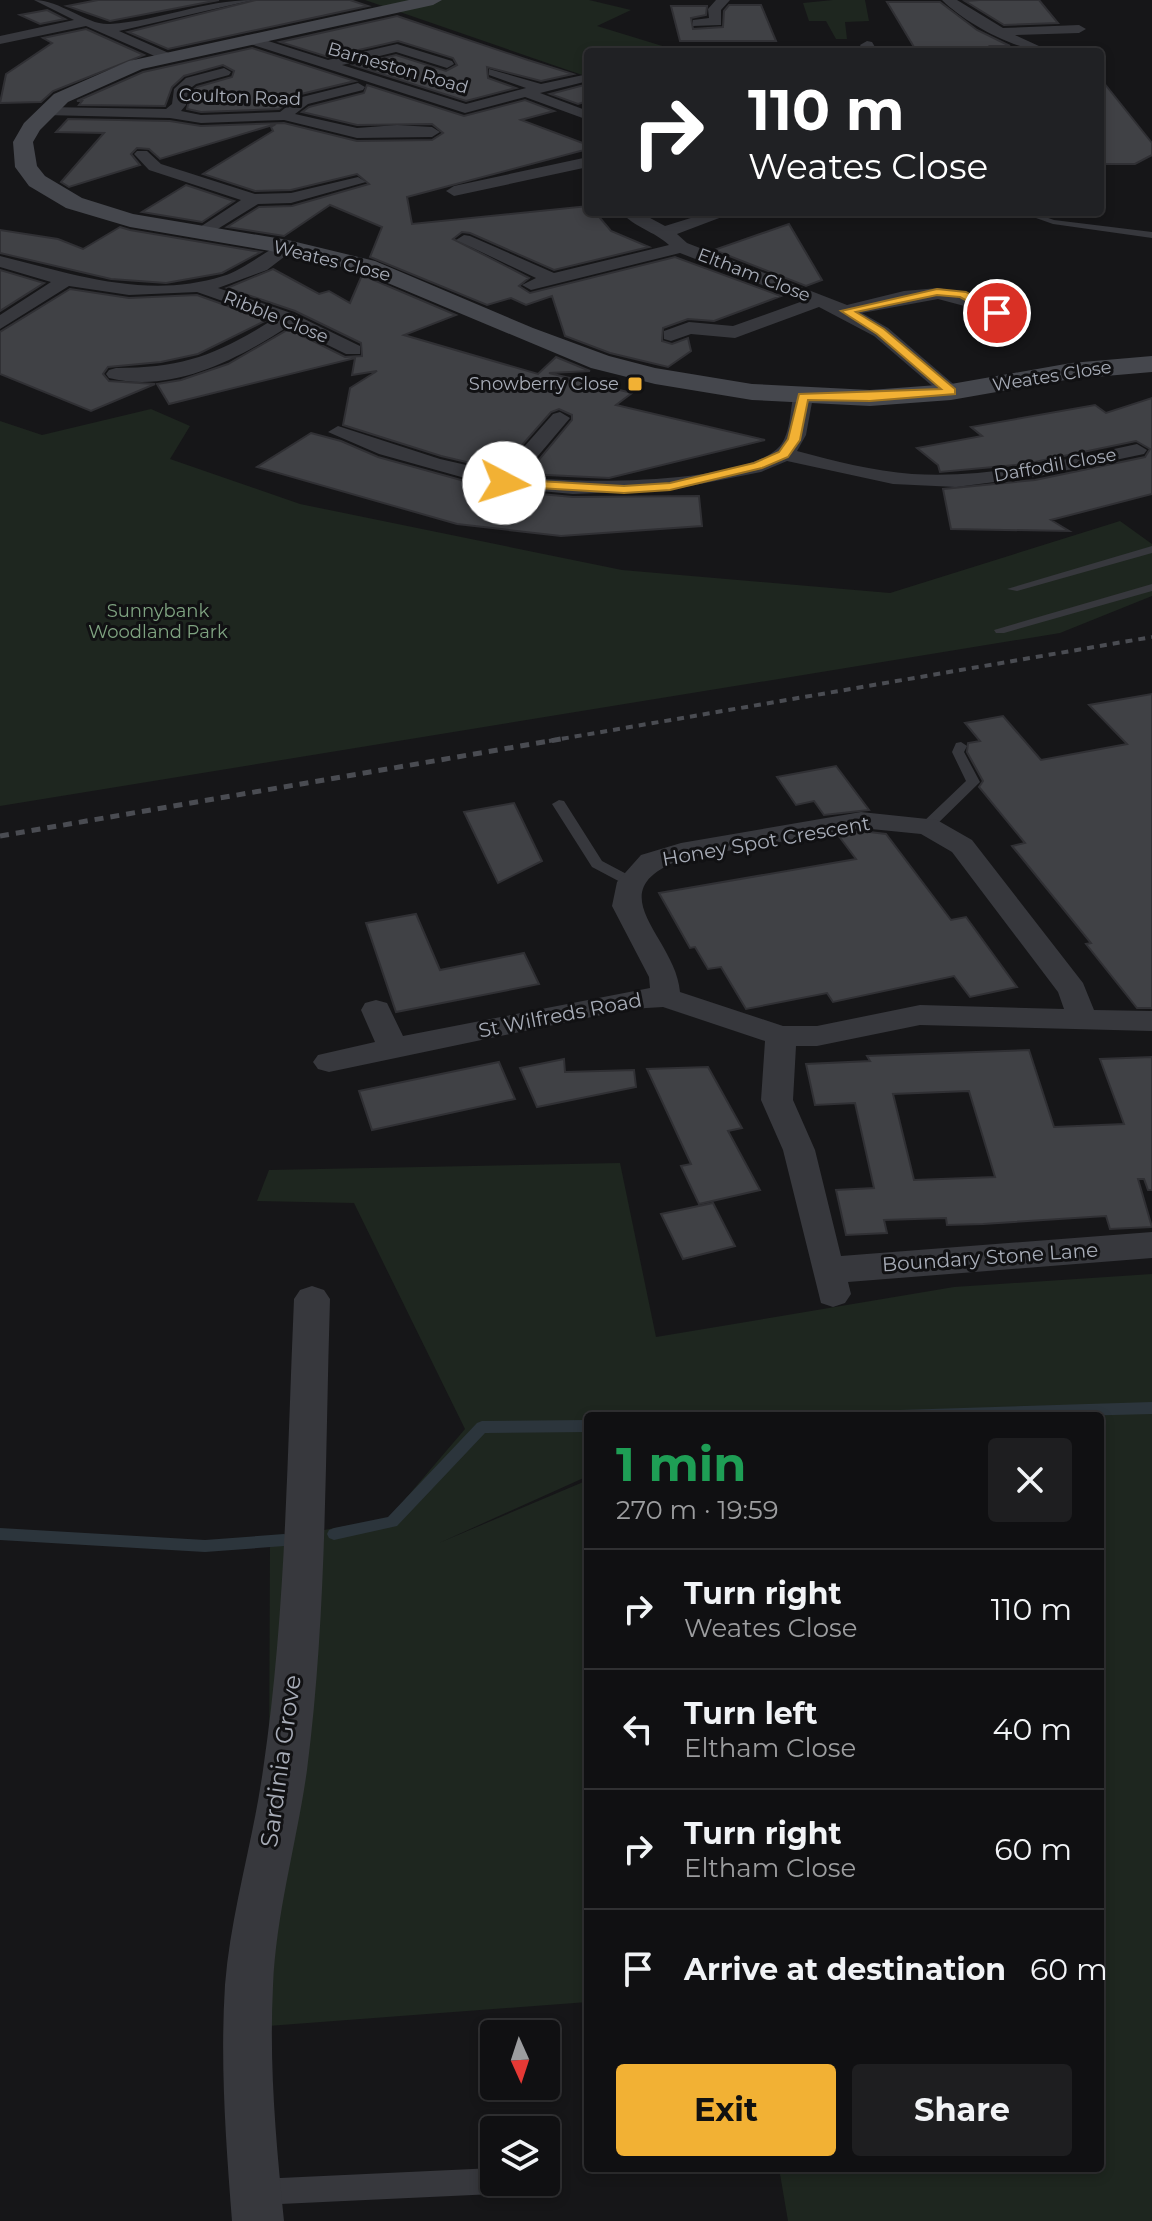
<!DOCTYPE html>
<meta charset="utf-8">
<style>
:root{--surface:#101012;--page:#1e1e20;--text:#f1f3f6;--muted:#9c9d9f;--line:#303032;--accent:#f2b134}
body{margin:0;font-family:Montserrat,sans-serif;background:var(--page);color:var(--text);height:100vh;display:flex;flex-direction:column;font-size:30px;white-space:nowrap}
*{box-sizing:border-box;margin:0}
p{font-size:26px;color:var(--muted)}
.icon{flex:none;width:44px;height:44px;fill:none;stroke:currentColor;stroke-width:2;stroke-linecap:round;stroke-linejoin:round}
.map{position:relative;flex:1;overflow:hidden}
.side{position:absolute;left:584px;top:1412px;width:520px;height:760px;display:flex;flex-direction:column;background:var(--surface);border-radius:8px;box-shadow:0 4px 12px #0003,0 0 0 2px var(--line)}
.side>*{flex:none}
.top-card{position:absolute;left:584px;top:48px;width:520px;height:168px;border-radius:8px;box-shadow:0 4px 12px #0003,0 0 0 2px var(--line);background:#202124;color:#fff;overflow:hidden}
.needle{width:52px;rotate:177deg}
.tools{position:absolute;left:480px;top:2020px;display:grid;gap:16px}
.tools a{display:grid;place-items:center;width:80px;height:80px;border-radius:8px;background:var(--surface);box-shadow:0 4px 12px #0003,0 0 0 2px var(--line);font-size:40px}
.pin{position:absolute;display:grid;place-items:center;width:68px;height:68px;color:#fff;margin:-34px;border:4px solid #fff;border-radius:50%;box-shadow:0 2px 8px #0007}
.me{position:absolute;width:88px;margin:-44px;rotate:95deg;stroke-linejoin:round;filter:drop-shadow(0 0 6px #0008)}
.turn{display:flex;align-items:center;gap:28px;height:168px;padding:0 32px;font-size:36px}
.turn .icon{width:104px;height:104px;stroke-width:2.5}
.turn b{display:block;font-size:56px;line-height:68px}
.round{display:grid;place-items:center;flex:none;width:84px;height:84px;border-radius:8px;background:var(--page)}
.headline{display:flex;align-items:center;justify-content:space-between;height:136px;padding:0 32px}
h1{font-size:48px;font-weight:700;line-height:60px;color:#1e9e55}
.primary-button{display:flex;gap:16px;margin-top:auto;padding:16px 32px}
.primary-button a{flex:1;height:92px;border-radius:8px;background:var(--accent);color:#111;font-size:32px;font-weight:700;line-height:92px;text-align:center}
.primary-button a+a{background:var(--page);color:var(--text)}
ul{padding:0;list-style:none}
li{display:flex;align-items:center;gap:24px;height:120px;padding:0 32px;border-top:2px solid var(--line)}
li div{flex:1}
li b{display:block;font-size:30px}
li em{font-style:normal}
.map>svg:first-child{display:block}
</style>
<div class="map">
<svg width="1152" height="2221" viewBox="0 0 1152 2221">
<rect width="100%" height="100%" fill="#161618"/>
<g fill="#1e261f">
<polygon points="365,0 589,0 631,10 597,26 682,52 588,52 588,77"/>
<polygon points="833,0 865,0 869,21 845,22 847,39 836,39 826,21 809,21 803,3"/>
<polygon points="151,409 190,426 170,459 300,504 622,570 890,593 1120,521 1152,544 1152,596 1060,633 0,806 0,421 42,435"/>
<polygon points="620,1163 656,1337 954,1287 1152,1274 1152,2221 788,2221 779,2168 1100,2168 1100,1416 588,1416 588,1476 439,1543 588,1480 588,2002 268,2026 270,1540 389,1518 465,1429 354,1203 257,1201 269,1170"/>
</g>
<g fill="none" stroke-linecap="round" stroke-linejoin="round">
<g fill="#2c353c" fill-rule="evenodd">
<polygon points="1152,1402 1152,1414 1074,1416 893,1416 895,1412 900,1410"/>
<polygon points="588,1420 588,1432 485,1433 397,1526 334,1540 329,1538 327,1534 329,1530 334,1528 388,1517 477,1423 482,1421"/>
<polygon points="0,1528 205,1540 284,1534 289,1536 291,1540 289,1544 284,1546 205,1552 0,1540"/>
</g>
</g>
<g fill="#404145" stroke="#303034" stroke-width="2" fill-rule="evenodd">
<polygon points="98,0 219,0 110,21 67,6"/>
<polygon points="256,0 350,0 368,6 168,49 128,32"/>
<polygon points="979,0 1039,0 1058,23 1004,25 965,1"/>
<polygon points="887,2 940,2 977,30 1010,46 990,46 994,52 917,52"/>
<polygon points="729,5 761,5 776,41 680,41 671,6 707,6 706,15 691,18 693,29 723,27 724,11"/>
<polygon points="47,10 65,19 40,24 20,15"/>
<polygon points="397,16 528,60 573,74 541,81 487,67 488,78 516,88 466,101 353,65 396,55 446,71 457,65 453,58 398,41 328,57 280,42"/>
<polygon points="86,29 144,55 53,91 41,102 0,103 6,74 52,43 43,38"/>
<polygon points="252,48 355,81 297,95 279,109 201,112 187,109 191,92 197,87 232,77 234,71 223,65 184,76 172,87 165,106 79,105 82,101 77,101 143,72"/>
<polygon points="1100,78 1152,143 1152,155 1135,164 1100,164"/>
<polygon points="588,84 588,101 578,104 550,94"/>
<polygon points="367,85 464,116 525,100 554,111 521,120 588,145 588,149 407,197 412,224 588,206 588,212 595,212 611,231 649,247 554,270 470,233 462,232 453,239 529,278 519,286 530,293 675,257 781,296 714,321 688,319 663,328 662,341 672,344 688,338 691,351 668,367 610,353 565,336 552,296 526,305 511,298 487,305 370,257 382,227 330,205 284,236 227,227 259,207 292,206 369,184 357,174 291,190 255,191 203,174 273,131 271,127 276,124 160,159 149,149 137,148 131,154 140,165 69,187 61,182 104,133 56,132 68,119 170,121 201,126 284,123 357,141 432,140 443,133 432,124 357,125 302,112 309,107 364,93"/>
<polygon points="186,185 234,201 202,222 142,212"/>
<polygon points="789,224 822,280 806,286 714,250"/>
<polygon points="120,227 130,230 261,252 222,273 166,283 111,279 0,253 0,230 58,239 83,249"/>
<polygon points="273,269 319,294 329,291 350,303 362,275 456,315 404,335 538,374 556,357 590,371 549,373 632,393 616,405 765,440 609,478 527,474 572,420 572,415 559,409 551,412 500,470 441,456 343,425 350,388 377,371 352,375 355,358 169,404 157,384 181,380 228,364 289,329 345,357 362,356 361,343 295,311 227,288"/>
<polygon points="0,270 44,283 0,311"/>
<polygon points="70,289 129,298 197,295 267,320 198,354 161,362 108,367 103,374 109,381 155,384 91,411 0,374 0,332"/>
<polygon points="1152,398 1152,494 1051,520 1069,531 951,529 943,489 1035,480 1145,457 1150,449 1136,441 1025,464 940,472 938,465 917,448 982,436 971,427 1095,405 1106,413"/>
<polygon points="311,433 341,441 378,457 497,490 573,497 699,496 702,526 561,536 457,524 257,467"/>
<polygon points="1152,694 1152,1008 1137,1008 1086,944 1091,943 1012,846 1025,843 979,787 983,781 967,752 968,743 980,741 965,723 1003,716 1041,760 1127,744 1089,705"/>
<polygon points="836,766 869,810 824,815 814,801 796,805 777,777"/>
<polygon points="514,803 542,861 498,883 464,812"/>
<polygon points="861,831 886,834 951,920 966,917 1017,987 970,997 954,976 833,1002 827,993 746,1009 721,967 708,969 695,947 690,948 659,893 856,859 838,835"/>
<polygon points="416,914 440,970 524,953 539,984 396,1012 366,923"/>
<path d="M1029,1050L1054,1127L1124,1124L1100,1059L1152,1057V1190H1148L1144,1179H1138L1152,1227L1110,1229L1106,1216L983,1224L947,1225L946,1218L884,1220L887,1233L846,1235L836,1190L874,1188L855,1103L815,1105L806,1064L870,1061L867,1056ZM969,1091L995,1177L914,1180L893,1094Z"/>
<polygon points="564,1059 565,1072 634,1070 636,1087 537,1107 520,1068"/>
<polygon points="499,1062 515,1099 372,1130 359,1091"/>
<polygon points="708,1067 742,1128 728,1131 760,1190 699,1204 681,1166 691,1164 647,1069"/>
<polygon points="713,1203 735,1246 683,1259 661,1214"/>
</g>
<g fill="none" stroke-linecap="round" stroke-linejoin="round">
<g fill="#37383d" fill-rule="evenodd">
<polygon points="1019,212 1031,212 1054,220 1152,232 1152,238 1053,224"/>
<polygon points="1152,546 1152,553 1017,591 1007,589"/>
<polygon points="1152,584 1152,591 1004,633 996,633 994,630"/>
<polygon points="961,742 967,746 964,752 980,782 932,829 922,829 922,823 966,781 952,752 956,743"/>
<polygon points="559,800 564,801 602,861 636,879 638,882 636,885 626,885 592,867 552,804"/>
<polygon points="494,2168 494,2182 506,2182 503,2190 494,2194 259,2205 250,2201 246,2192 250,2183 259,2179"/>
</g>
<g fill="#37383d" fill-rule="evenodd">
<path d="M34,0C61,0 88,26 110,24C159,21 204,0 253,0L119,31L171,54L173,57L166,61L86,26L0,44V36L74,20Z"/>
<polygon points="716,0 730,0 721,10 721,25 693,26 693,20 709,18 708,9"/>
<path d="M942,0H957L1003,28L1079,25L1086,29L1079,33L1015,35L1052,52C1018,52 966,24 942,0Z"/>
<polygon points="249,35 328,60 397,44 452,61 454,64 447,68 396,52 342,65 466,104 526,88 489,75 489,69 541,84 588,74 588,81 540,93 588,111 588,120 525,97 465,113 244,42 244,36"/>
<polygon points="867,41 872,42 878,52 864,52 860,45"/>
<polygon points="790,46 799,52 785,52 785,47"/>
<polygon points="224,68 231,72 229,75 196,84 188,90 186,105 181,111 201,115 280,112 298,98 358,83 365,87 363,90 308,104 295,114 357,128 397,125 432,127 440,132 432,137 357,138 284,120 201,123 170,118 45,115 38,111 45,107 166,109 172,104 174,89 186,78"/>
<polygon points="137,151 147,151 161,164 255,194 291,193 358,177 366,182 291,203 258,204 203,238 197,237 197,229 241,200 149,170 134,154"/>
<polygon points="588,157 588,167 454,196 446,191 454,186"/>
<path d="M621,212H639L665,226L710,212H735L677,234L687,243L847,305L904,291L938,288L980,296L1000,304L1006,313L990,323L981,318L987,312L938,299L862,313L888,328L958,388L961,392L958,396H944L874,336L819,307L735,338L691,334L671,341L664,339V331L689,322L733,326L803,301L680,253L531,290L522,285L536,278L456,240L464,235L470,236L554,273L669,245C654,231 635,228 621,212Z"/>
<path d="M288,242L297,247L267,270L218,288L294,314L360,346V354H346L289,326C238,359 173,394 109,378L106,374L109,370L116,368C183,368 217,355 274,319L197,292L129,295L69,286L0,329V315L51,282L0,267V256C73,274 147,300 223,276C246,269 269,247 288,242Z"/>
<path d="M803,391L813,397L806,435L797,451C835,461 873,471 912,474C987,479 1064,460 1137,444L1147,450L1144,454L1034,477L956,487L893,484L787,461L761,472L670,490L573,494L497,487L379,454L328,432L338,426L440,459L501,473L553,414L560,412L570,418L521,476C572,485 738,484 777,449C790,438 790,413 793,397Z"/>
<path d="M861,812L937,820L972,840L1083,983L1094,1010L1152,1011V1031L920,1025L817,1046H796L793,1100L815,1150L841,1256L1152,1232V1258L848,1282L851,1294L845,1303L833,1307L821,1303L783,1150L761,1100L765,1041L663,1007L630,1009L329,1072L318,1069L313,1062L318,1055L375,1042L361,1010L365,1003L376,1000L387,1003L403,1036L650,988L649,977L612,906L617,882L641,855L681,843ZM861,828L921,834L952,852L1058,992L1064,1009L920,1005L817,1026H783L680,992C676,936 592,890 686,858Z"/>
<path d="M312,1286L324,1290L330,1299C325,1456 327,1615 307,1770C297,1842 276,1913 273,1986C269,2065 276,2142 284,2221H232C226,2142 220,2064 225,1985C231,1912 253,1842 263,1770C286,1615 287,1456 294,1299L300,1290Z"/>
</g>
<polygon fill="#45474d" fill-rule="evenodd" points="409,0 442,0 433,5 142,69 68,102 40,130 33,142 37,166 45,176 82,198 133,214 288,240 375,261 533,328 609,356 655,368 752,384 870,390 951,384 1071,363 1152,356 1152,372 1071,379 951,400 870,406 752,400 655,384 591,368 359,271 288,254 130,227 66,208 29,186 15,167 13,142 24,123 54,94 129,61"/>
<polyline stroke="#4a4c52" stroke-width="4" stroke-dasharray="7 6" stroke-linecap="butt" points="549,741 1152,637"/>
<polyline stroke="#4a4c52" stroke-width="5" stroke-dasharray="9 7" stroke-linecap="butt" points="0,836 561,739"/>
</g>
<polygon fill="#f2b134" stroke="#9d7322" stroke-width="2" points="937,289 966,292 1002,313 993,315 960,297 937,295 856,312 884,329 955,389 955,394 870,401 808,400 800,440 788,457 762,468 670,490 624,493 504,486 498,483 504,479 624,486 670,483 754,463 779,452 788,439 799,394 941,389 877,334 841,311"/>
<rect fill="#f2b134" stroke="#111113" stroke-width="3" x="627" y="376" width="16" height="16" rx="4"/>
<g text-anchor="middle" stroke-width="6" stroke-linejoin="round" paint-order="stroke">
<g font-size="18" fill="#a8adb8" stroke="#111113">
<text transform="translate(398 68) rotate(16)" y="6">Barneston Road</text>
<text transform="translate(240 97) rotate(2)" y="6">Coulton Road</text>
<text transform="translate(332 261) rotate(14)" y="6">Weates Close</text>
<text transform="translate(754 275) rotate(21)" y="6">Eltham Close</text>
<text transform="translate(276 317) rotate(22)" y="6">Ribble Close</text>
<text transform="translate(1052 376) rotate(-9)" y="6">Weates Close</text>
<text transform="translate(1055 465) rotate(-10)" y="6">Daffodil Close</text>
</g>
<g font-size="18" fill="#a8adb8" stroke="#111113" text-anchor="end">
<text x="619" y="390">Snowberry Close</text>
</g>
<g font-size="18" fill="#7fa381" stroke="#111113">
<text x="158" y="617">Sunnybank<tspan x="158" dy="21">Woodland Park</tspan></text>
</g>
<g font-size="20" fill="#a8adb8" stroke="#111113">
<text transform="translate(766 841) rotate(-10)" y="7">Honey Spot Crescent</text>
<text transform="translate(560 1015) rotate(-11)" y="7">St Wilfreds Road</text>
<text transform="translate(990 1257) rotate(-4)" y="7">Boundary Stone Lane</text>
</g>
<g font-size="24" fill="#a8adb8" stroke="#111113">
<text transform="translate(281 1761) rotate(-82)" y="8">Sardinia Grove</text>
</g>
</g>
</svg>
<div class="tools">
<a><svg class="needle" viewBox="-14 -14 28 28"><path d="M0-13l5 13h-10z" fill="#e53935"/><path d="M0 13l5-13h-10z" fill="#9c9d9f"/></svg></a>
<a><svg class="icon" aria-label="layers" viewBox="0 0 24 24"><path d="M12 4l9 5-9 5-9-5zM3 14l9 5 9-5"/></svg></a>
</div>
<div class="pin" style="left:997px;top:313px;background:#d93025"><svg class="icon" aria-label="arrive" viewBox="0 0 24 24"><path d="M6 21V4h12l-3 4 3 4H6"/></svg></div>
<svg class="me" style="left:504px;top:483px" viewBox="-20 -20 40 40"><circle r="19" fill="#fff"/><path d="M0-13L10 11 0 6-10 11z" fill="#f2b134"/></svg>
<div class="top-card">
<div class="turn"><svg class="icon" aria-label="right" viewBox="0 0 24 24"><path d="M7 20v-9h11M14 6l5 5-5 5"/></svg><div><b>110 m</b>Weates Close</div></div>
</div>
<section class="side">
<div class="headline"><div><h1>1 min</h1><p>270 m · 19:59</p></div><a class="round"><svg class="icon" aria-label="close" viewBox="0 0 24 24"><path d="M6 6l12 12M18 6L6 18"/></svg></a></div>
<ul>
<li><svg class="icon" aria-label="right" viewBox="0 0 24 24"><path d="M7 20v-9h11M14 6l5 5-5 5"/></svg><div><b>Turn right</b><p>Weates Close</p></div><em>110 m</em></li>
<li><svg class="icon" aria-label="left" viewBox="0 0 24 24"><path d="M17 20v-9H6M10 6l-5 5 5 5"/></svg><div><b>Turn left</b><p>Eltham Close</p></div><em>40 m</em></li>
<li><svg class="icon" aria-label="right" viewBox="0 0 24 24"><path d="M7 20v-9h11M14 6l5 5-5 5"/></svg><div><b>Turn right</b><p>Eltham Close</p></div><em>60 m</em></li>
<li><svg class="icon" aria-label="arrive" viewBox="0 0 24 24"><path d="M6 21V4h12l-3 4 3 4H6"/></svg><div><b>Arrive at destination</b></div><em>60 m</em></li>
</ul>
<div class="primary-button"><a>Exit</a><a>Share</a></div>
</section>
</div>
